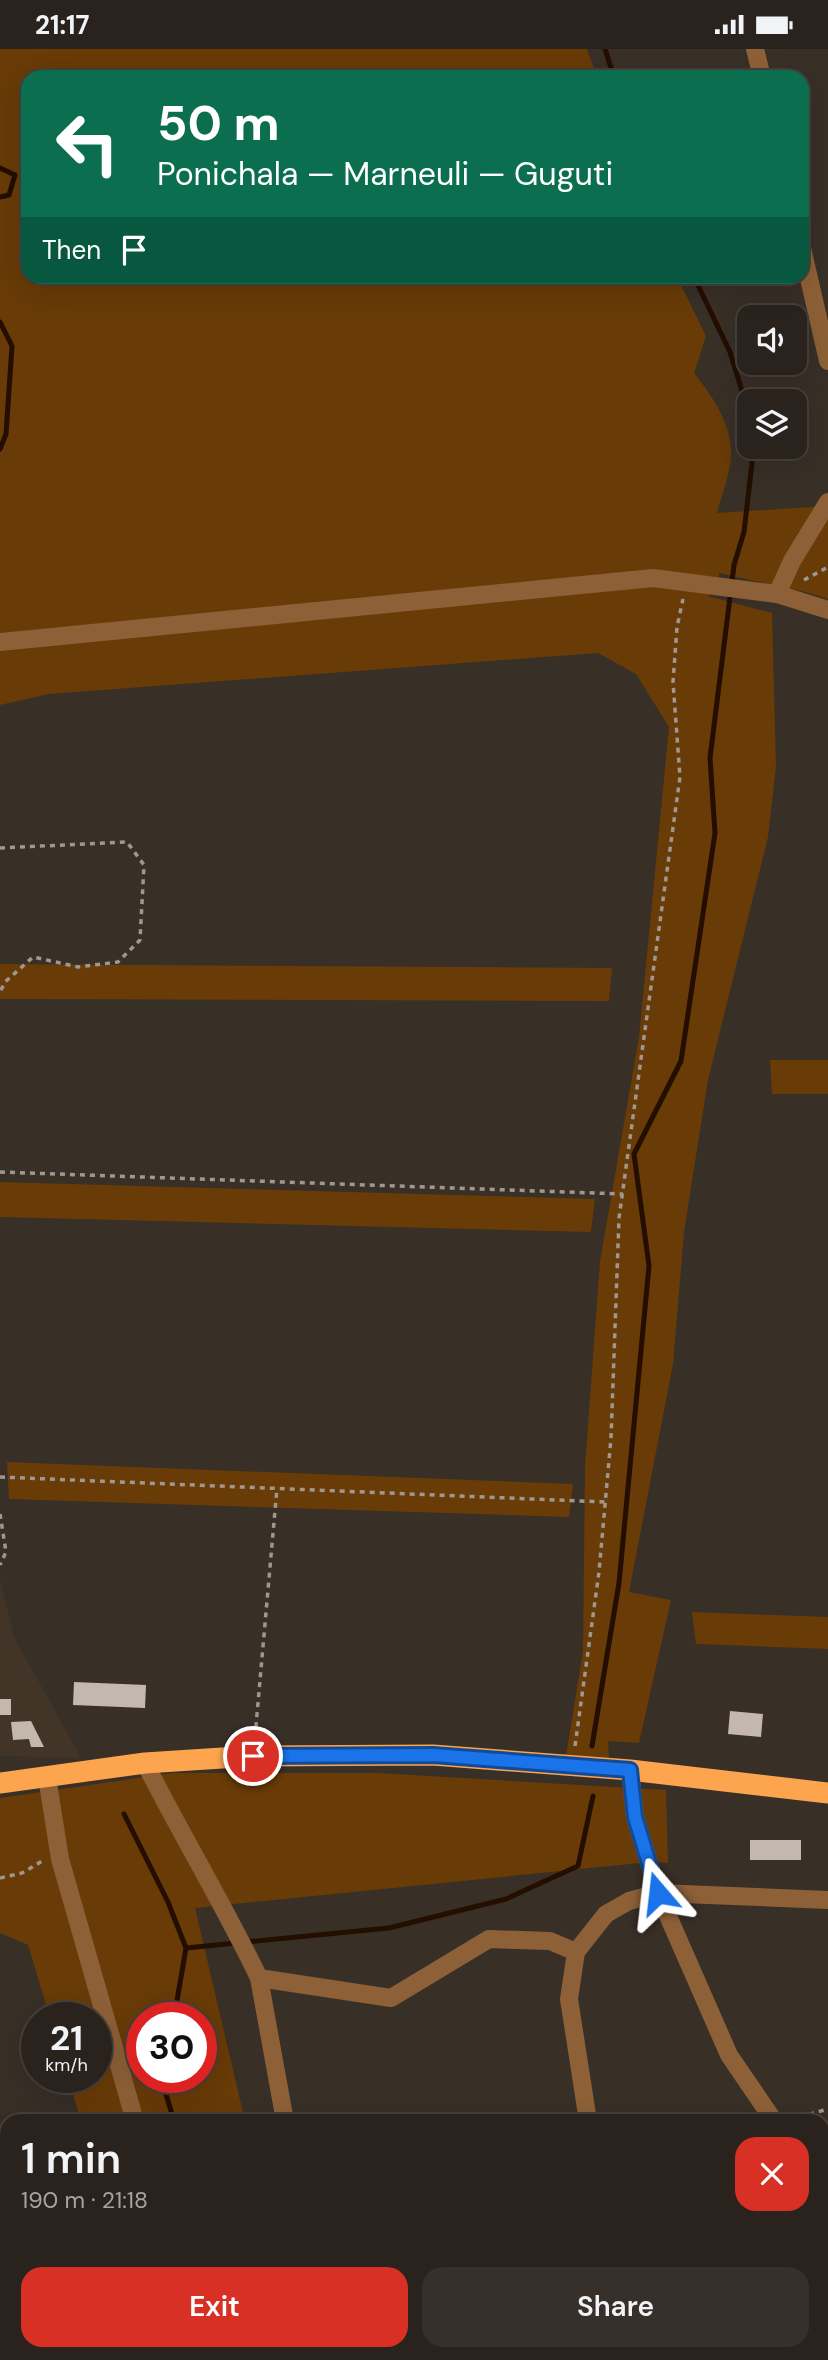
<!DOCTYPE html>
<meta charset="utf-8">
<style>
:root{--surface:#2a231d;--page:#362f2a;--text:#f1f3f6;--muted:#a5a4a4;--line:#46403b;--accent:#d93025}
body{margin:0;font-family:"DM Sans",sans-serif;background:var(--page);color:var(--text);height:100vh;display:flex;flex-direction:column;font-size:26px;white-space:nowrap}
*{box-sizing:border-box;margin:0}
p{font-size:23px;color:var(--muted)}
.icon{flex:none;width:38px;height:38px;fill:none;stroke:currentColor;stroke-width:2;stroke-linecap:round;stroke-linejoin:round}
.map{position:relative;flex:1;overflow:hidden}
.details{position:absolute;left:0px;top:2065px;width:830px;height:247px;display:flex;flex-direction:column;background:var(--surface);border-radius:21px 21px 0 0;box-shadow:0 7px 28px #0002,0 0 0 2px var(--line)}
.details>*{flex:none}
.guide{position:absolute;left:21px;top:21px;width:788px;height:214px;border-radius:21px;box-shadow:0 7px 28px #0002,0 0 0 2px var(--line);background:#0b6e4f;color:#fff;overflow:hidden}
.fabs{position:absolute;left:737px;top:256px;display:grid;gap:14px}
.fabs a{display:grid;place-items:center;width:70px;height:70px;border-radius:14px;background:var(--surface);box-shadow:0 7px 28px #0002,0 0 0 2px var(--line);font-size:35px}
.speed{position:absolute;left:21px;top:1953px;display:flex;gap:14px;font-size:35px;font-weight:700;text-align:center}
.speed>*{display:grid;place-content:center;width:91px;height:91px;border-radius:50%;background:var(--surface);box-shadow:0 7px 28px #0002,0 0 0 2px var(--line);line-height:1}
.speed small{font-size:18px;font-weight:400}
.speed .limit{border:10px solid #d22;background:#fff;color:#111}
.pin{position:absolute;display:grid;place-items:center;width:60px;height:60px;color:#fff;margin:-30px;border:4px solid #fff;border-radius:50%;box-shadow:0 2px 7px #0007}
.me{position:absolute;width:77px;margin:-38px;rotate:343deg;stroke-linejoin:round;filter:drop-shadow(0 0 5px #0008)}
.turn{display:flex;align-items:center;gap:24px;height:147px;padding:0 21px;font-size:32px}
.turn .icon{width:91px;height:91px;stroke-width:2.5}
.turn b{display:block;font-size:49px;line-height:60px}
.then{display:flex;align-items:center;height:66px;padding:0 21px;background:#0003;gap:14px;font-size:26px}
.round{display:grid;place-items:center;flex:none;width:74px;height:74px;border-radius:21px;background:var(--page)}
.overview{display:flex;align-items:center;justify-content:space-between;height:119px;padding:0 21px}
h1{font-size:42px;font-weight:600;line-height:52px}
.primary-button{display:flex;gap:14px;margin-top:auto;padding:14px 21px}
.primary-button a{flex:1;height:80px;border-radius:21px;background:var(--accent);color:#fff;font-size:28px;font-weight:600;line-height:80px;text-align:center}
.primary-button a+a{background:var(--page);color:var(--text)}
.status{display:flex;justify-content:space-between;align-items:center;height:49px;padding:0 35px;background:var(--surface);direction:ltr}
.status svg{height:19px;fill:currentColor}
.map>svg:first-child{display:block}
</style>
<div class="status"><b>21:17</b><svg viewBox="0 0 49 12"><path d="M0 12V9h3v3zM5 12V6h3v6zM10 12V3h3v9zM15 12V0h3v12zM26 1h20v11H26zM47 4h2v5h-2z"/></svg></div>
<div class="map">
<svg width="828" height="2311" viewBox="0 0 828 2311">
<rect width="100%" height="100%" fill="#382f27"/>
<polygon fill="#433428" points="0,1529 14,1588 81,1709 0,1707"/>
<g fill="#683b07" fill-rule="evenodd">
<path d="M0,0H587L597,28H28V228H677L706,287L694,324C712,347 731,373 731,404C731,423 722,445 717,464L828,457V550L809,544L719,524V533L708,547L772,564L776,718L768,788L708,1031L684,1183L673,1315L629,1543L671,1551L639,1694L608,1692L609,1709L566,1707L583,1602L585,1417L600,1212L639,988L669,678L636,625L598,604L49,645L0,656Z"/>
<polygon points="0,915 612,919 609,952 0,950"/>
<polygon points="770,1011 828,1011 828,1045 772,1045"/>
<polygon points="0,1133 595,1150 591,1183 0,1168"/>
<polygon points="7,1413 573,1435 569,1468 9,1450"/>
<polygon points="692,1563 828,1568 828,1600 696,1595"/>
<path d="M172,1724H379L666,1741L668,1814L650,1813L195,1859L245,2072H81L68,2028H96V1969H50L28,1896L0,1884V1749ZM142,1969H201V2028H142Z"/>
<polygon points="153,2305 298,2305 300,2311 154,2311"/>
</g>
<g fill="none" stroke-linecap="round" stroke-linejoin="round">
<g stroke="#230e00" stroke-width="5">
<polyline points="605,0 614,28"/>
<polyline points="0,119 15,126 9,146 0,148"/>
<polyline points="694,228 730,303 749,365"/>
<polyline points="0,273 12,297 6,385 0,400"/>
<polyline points="592,1697 619,1534 649,1217 634,1105 681,1012 715,784 710,709 734,516 744,483 754,397"/>
<polyline points="124,1765 168,1853 186,1899 174,1969"/>
<polyline points="186,1899 389,1879 506,1850 578,1817 593,1747"/>
<polyline points="164,2028 163,2035 174,2072"/>
<polyline points="247,2305 250,2311"/>
</g>
</g>
<g fill="#c4b8ae">
<polygon points="74,1633 146,1636 145,1659 73,1656"/>
<rect x="0" y="1650" width="11" height="16"/>
<polygon points="730,1662 763,1665 761,1688 728,1685"/>
<polygon points="31,1672 44,1698 31,1698 29,1690 13,1691 11,1673"/>
<rect x="750" y="1791" width="51" height="20"/>
</g>
<g fill="none" stroke-linecap="round" stroke-linejoin="round">
<g stroke="#9f9891" stroke-width="3.5" stroke-dasharray="5 5" stroke-linecap="butt">
<polyline points="804,531 828,518"/>
<polyline points="0,799 127,793 144,816 140,891 118,913 78,918 33,908 5,933 0,943"/>
<polyline points="0,1123 623,1145"/>
<polyline points="0,1428 605,1453"/>
<polyline points="0,1465 6,1503 0,1516"/>
<polyline points="255,1688 277,1439"/>
<polyline points="575,1697 599,1523 611,1389 619,1169 680,728 673,633 677,578 683,550"/>
<polyline points="0,1829 22,1824 44,1811"/>
<polyline points="790,2071 828,2060"/>
</g>
<g stroke="#8d6037" stroke-width="18">
<polyline points="755,0 762,28"/>
<polyline points="802,199 828,312"/>
<polyline points="777,545 792,512 828,453"/>
<polyline points="0,593 653,529 777,545 828,561"/>
<path d="M145,1714C182,1787 224,1856 259,1929L391,1949L489,1890L550,1892L576,1903"/>
<polyline points="630,1721 635,1768 658,1844 729,2006 774,2072"/>
<polyline points="47,1728 60,1810 135,2072"/>
<polyline points="259,1929 285,2072"/>
<polyline points="588,2072 569,1950 576,1903 606,1865 629,1852 658,1844 828,1851"/>
<polyline points="822,2124 828,2129"/>
<polyline points="201,2305 203,2311"/>
<polyline points="581,2305 581,2311"/>
<polyline points="740,2305 745,2311"/>
</g>
<polyline stroke="#fda44f" stroke-width="21" points="0,1734 145,1714 253,1707 433,1706 630,1721 828,1744"/>
</g>
<g fill="none" stroke-linecap="round" stroke-linejoin="round">
<g stroke="#114b97" stroke-width="18">
<polyline id="route" points="253,1707 433,1706 630,1721 635,1768 658,1844"/>
</g>
<use href="#route" stroke="#1a73e8" stroke-width="12"/>
</g>
</svg>
<div class="fabs">
<a><svg class="icon" aria-label="sound" viewBox="0 0 24 24"><path d="M4 9h4l5-4v14l-5-4H4zM17 9q2 3 0 6"/></svg></a>
<a><svg class="icon" aria-label="layers" viewBox="0 0 24 24"><path d="M12 4l9 5-9 5-9-5zM3 14l9 5 9-5"/></svg></a>
</div>
<div class="speed"><div>21<small>km/h</small></div><div class="limit">30</div></div>
<div class="pin" style="left:253px;top:1707px;background:#d93025"><svg class="icon" aria-label="arrive" viewBox="0 0 24 24"><path d="M6 21V4h12l-3 4 3 4H6"/></svg></div>
<svg class="me" style="left:658px;top:1844px" viewBox="-20 -20 40 40"><path d="M0-17L14 15 0 8-14 15z" fill="#1a73e8" stroke="#fff" stroke-width="4"/></svg>
<div class="guide">
<div class="turn"><svg class="icon" aria-label="left" viewBox="0 0 24 24"><path d="M17 20v-9H6M10 6l-5 5 5 5"/></svg><div><b>50 m</b>Ponichala — Marneuli — Guguti</div></div>
<div class="then">Then<svg class="icon" aria-label="arrive" viewBox="0 0 24 24"><path d="M6 21V4h12l-3 4 3 4H6"/></svg></div>
</div>
<section class="details">
<div class="overview"><div><h1>1 min</h1><p>190 m · 21:18</p></div><a class="round" style="background:#d93025;color:#fff"><svg class="icon" aria-label="close" viewBox="0 0 24 24"><path d="M6 6l12 12M18 6L6 18"/></svg></a></div>
<div class="primary-button"><a>Exit</a><a>Share</a></div>
</section>
</div>
